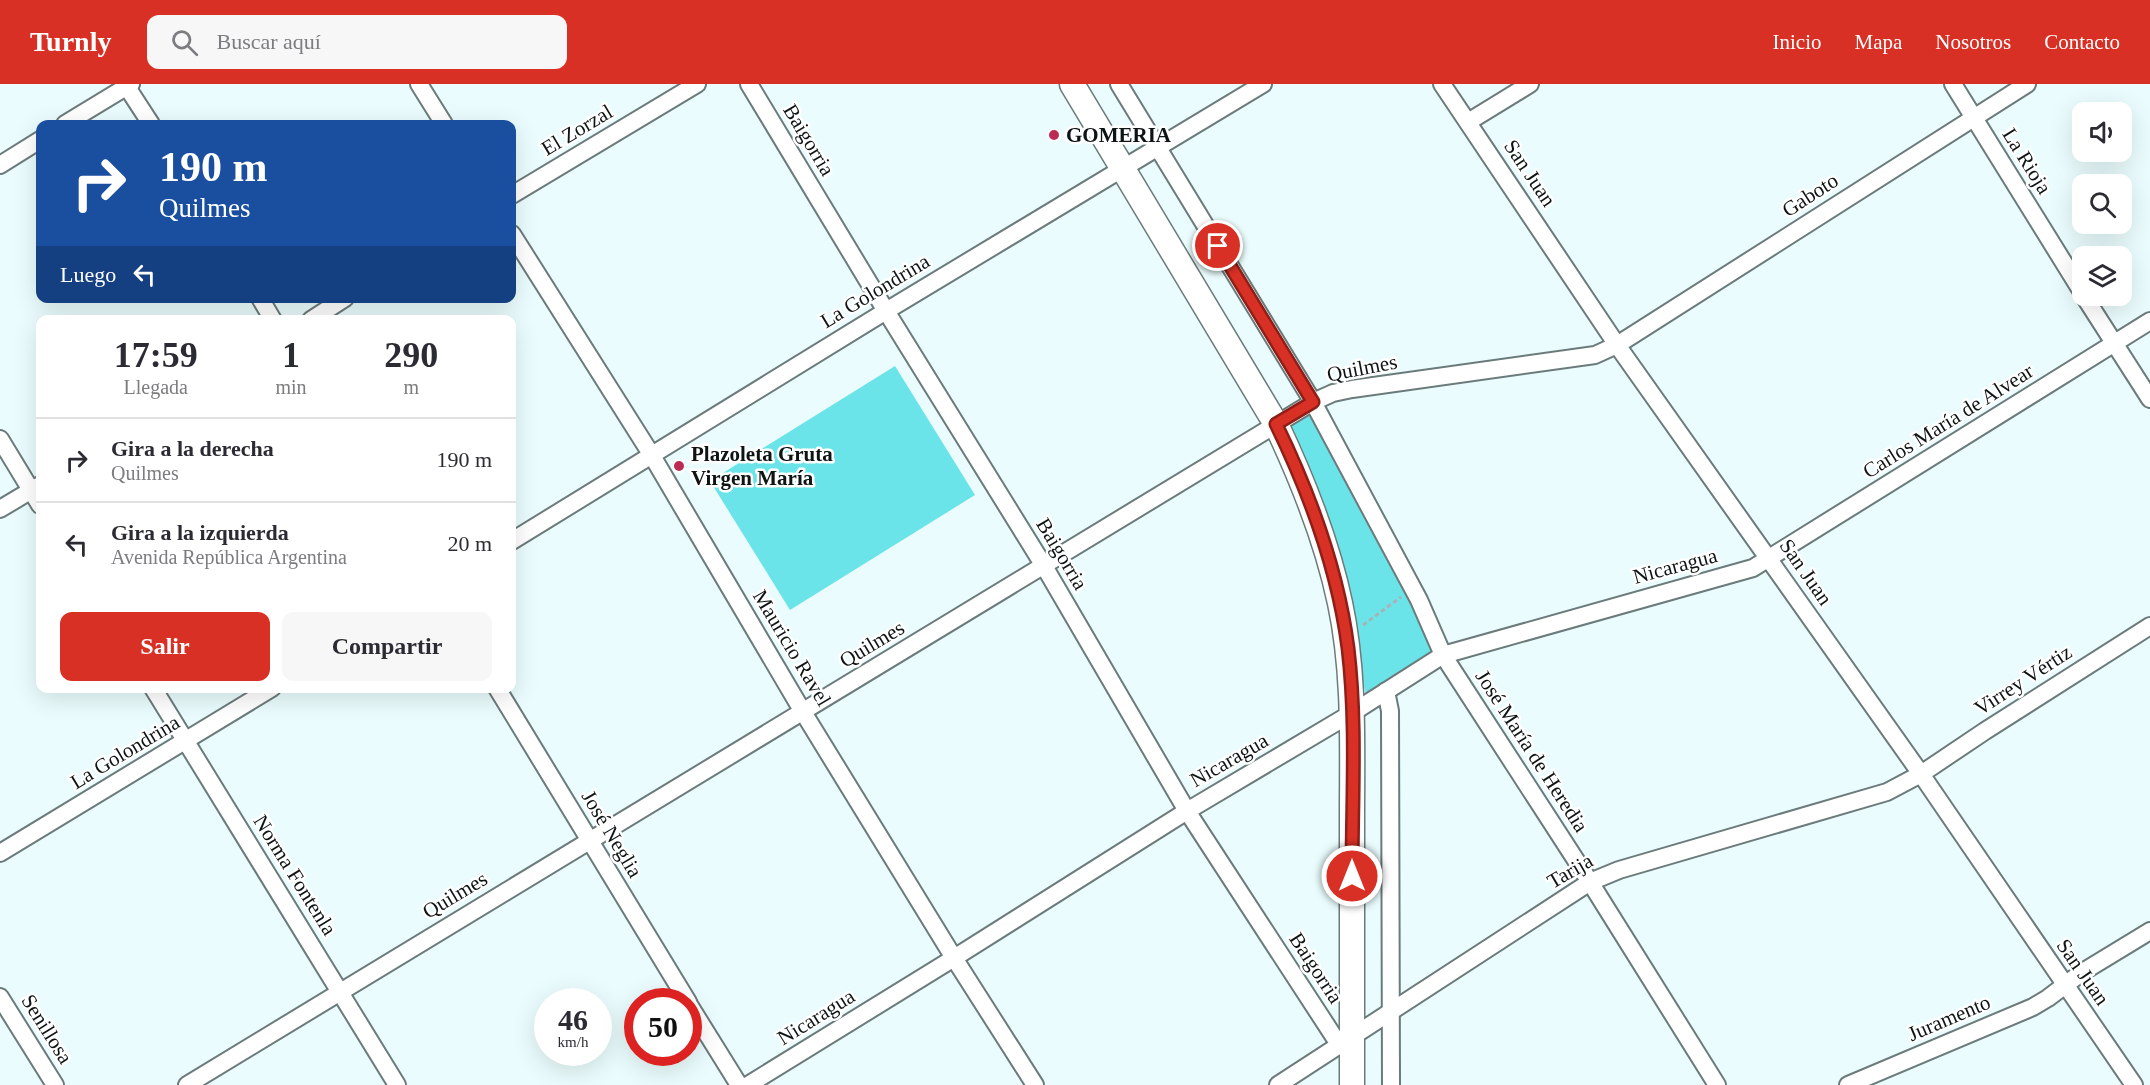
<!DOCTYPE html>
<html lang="es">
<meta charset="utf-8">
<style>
:root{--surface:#fff;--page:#f7f7f7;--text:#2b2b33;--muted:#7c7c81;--line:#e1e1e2;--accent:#d93025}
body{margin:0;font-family:"Times New Roman",serif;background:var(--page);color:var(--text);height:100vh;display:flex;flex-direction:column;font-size:22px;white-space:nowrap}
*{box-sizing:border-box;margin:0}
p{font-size:20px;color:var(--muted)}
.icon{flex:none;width:33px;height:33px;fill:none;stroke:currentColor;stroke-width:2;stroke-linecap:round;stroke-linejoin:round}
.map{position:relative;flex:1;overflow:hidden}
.panel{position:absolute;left:36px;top:231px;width:480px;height:378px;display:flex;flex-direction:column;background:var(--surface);border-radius:12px;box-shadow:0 6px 24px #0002}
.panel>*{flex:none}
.hud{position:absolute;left:36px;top:36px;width:480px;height:183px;border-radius:12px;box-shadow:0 6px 24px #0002;background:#1a4fa0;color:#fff;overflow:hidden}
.fabs{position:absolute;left:2072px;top:18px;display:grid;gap:12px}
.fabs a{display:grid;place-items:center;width:60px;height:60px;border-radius:12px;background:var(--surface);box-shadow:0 6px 24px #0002;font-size:30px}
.speed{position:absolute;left:534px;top:904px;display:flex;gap:12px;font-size:30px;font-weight:700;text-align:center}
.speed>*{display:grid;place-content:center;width:78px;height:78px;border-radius:50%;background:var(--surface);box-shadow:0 6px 24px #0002;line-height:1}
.speed small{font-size:15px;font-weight:400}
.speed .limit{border:9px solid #d22;background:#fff;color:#111}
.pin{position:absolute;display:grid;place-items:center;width:51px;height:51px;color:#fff;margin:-26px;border:3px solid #fff;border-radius:50%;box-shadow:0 2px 6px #0007}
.me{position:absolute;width:66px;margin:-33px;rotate:0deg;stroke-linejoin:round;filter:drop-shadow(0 0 4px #0008)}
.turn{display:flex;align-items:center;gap:21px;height:126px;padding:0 24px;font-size:27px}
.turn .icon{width:78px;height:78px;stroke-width:2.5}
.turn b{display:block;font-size:42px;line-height:51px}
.then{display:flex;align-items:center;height:57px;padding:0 24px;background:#0003;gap:12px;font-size:22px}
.eta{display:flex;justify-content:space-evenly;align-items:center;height:102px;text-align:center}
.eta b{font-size:36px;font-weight:700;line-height:42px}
.cta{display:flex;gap:12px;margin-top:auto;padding:12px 24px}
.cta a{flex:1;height:69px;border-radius:12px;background:var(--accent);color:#fff;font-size:24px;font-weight:700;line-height:69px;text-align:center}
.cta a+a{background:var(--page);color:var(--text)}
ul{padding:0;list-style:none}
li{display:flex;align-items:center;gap:18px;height:84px;padding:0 24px;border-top:2px solid var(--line)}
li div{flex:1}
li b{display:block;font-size:22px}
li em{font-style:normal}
header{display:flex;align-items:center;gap:36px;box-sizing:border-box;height:84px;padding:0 30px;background:var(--accent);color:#fff}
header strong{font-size:28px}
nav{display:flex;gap:33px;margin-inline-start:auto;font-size:21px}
.search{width:420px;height:54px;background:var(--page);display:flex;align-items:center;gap:15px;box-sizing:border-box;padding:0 21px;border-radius:12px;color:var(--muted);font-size:22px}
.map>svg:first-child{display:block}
</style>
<header>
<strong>Turnly</strong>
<div class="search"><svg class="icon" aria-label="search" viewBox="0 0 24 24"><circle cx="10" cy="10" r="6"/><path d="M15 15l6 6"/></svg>Buscar aquí</div>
<nav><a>Inicio</a><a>Mapa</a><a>Nosotros</a><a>Contacto</a></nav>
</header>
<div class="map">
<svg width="2150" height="1001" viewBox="0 0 2150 1001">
<rect width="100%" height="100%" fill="#eafcfd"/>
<g fill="#6be4e9">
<polygon points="895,282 975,411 790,526 710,397"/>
<polygon points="1312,326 1432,557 1431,567 1366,611 1348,534 1287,341"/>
</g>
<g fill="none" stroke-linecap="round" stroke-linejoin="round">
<g stroke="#6b7b7b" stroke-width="20">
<g id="street">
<polyline points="125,0 151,40"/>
<polyline points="419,0 444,40"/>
<polyline points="749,0 886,227 1044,482 1187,727 1340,962"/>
<polyline points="1119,0 1313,318 1419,516 1443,571 1590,798 1717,1001"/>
<polyline points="1442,0 1617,261 1921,690 2134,1001"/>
<polyline points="1953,0 2082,208"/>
<polyline points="1468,38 1530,0"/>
<polyline points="65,40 131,0"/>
<polyline points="0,81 40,56"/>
<polyline points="512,111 697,0"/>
<polyline points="512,150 651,370 803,628 954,874 1035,1001"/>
<polyline points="2084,212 2150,315"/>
<polyline points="260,214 273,236"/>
<polyline points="311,236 345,214"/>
<polyline points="0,355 40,421"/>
<polyline points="0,425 40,401"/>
<polyline points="512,457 886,227 1263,0"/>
<polyline points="153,604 397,1001"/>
<polyline points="497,604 688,918"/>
<polyline points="1386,607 1390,627 1391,1001"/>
<polyline points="0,769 272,604"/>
<polyline points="0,913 55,1001"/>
<polyline points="688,919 739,1001"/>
<polyline points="187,1001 1313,318 1333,309 1352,305 1595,271 1617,261 2027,0"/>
<polyline points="748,1001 954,874 1187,727 1352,629 1443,571 1753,484 2150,237"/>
<polyline points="1278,1001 1590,798 1619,786 1887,708 1921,690 1985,647 2150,542"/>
<polyline points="1848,1001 2033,923 2048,914 2081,889 2150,847"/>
</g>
</g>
<g stroke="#6b7b7b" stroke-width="27">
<path id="secondary" d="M1072,0L1276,340C1303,397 1327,457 1340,519C1355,589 1352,662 1352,733C1352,822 1352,912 1352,1001"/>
</g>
<polyline stroke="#a6b4b5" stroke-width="3" stroke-dasharray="4.5 3" stroke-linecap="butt" points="1363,541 1401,513"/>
<use href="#street" stroke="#fff" stroke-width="16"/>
<use href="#secondary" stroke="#fff" stroke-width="24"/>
</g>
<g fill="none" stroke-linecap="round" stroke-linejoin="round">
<g stroke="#8d1f18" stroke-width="15">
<path id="route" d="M1218,162L1313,318L1276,340C1310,410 1338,486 1348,564C1357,639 1352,716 1352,792"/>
</g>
<use href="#route" stroke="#d93025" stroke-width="10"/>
</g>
<g fill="#bb2b54" stroke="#fff" stroke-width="2">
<circle cx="1054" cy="51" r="6"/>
<circle cx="679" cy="382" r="6"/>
</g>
<g text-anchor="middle" stroke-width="5" stroke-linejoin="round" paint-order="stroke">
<g font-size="21" fill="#0e1414" stroke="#fff">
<text transform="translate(577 46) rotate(-31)" y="7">El Zorzal</text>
<text transform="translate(809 56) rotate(59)" y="7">Baigorria</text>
<text transform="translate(2027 77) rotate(58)" y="7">La Rioja</text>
<text transform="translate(1530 89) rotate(56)" y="7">San Juan</text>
<text transform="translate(1810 111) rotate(-33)" y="7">Gaboto</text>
<text transform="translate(875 207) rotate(-31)" y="7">La Golondrina</text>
<text transform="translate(1362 284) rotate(-11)" y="7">Quilmes</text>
<text transform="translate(1948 337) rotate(-32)" y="7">Carlos María de Alvear</text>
<text transform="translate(1062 470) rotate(59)" y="7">Baigorria</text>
<text transform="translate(1675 482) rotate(-15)" y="7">Nicaragua</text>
<text transform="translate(1806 488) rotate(55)" y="7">San Juan</text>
<text transform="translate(872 560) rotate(-31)" y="7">Quilmes</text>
<text transform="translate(792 564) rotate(59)" y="7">Mauricio Ravel</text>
<text transform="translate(2023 596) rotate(-33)" y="7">Virrey Vértiz</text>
<text transform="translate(1532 667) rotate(57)" y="7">José María de Heredia</text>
<text transform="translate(125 668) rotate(-31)" y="7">La Golondrina</text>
<text transform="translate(1229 676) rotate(-30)" y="7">Nicaragua</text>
<text transform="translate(612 750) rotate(59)" y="7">José Neglia</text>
<text transform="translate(1570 787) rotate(-30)" y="7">Tarija</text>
<text transform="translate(295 791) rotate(58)" y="7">Norma Fontenla</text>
<text transform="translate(455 811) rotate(-31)" y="7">Quilmes</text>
<text transform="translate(1316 884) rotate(57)" y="7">Baigorria</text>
<text transform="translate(2083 888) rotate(55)" y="7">San Juan</text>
<text transform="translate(816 933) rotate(-32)" y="7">Nicaragua</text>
<text transform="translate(1949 934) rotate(-23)" y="7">Juramento</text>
<text transform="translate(47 945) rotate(58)" y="7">Senillosa</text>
</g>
<g font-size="21" font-weight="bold" fill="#0e1414" stroke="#fff" text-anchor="start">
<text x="1066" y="58">GOMERIA</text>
<text x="691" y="377">Plazoleta Gruta<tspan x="691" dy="24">Virgen María</tspan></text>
</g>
</g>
</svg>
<div class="fabs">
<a><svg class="icon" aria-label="sound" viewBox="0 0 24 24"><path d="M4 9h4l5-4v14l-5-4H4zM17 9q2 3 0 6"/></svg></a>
<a><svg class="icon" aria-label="search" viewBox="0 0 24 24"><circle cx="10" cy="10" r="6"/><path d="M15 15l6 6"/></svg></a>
<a><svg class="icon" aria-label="layers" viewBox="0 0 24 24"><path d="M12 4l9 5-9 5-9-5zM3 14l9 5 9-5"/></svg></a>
</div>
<div class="speed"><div>46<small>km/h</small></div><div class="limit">50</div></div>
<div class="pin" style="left:1218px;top:162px;background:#d93025"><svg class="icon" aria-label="arrive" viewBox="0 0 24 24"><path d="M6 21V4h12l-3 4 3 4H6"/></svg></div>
<svg class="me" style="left:1352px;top:792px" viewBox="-20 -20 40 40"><circle r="17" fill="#d93025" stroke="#fff" stroke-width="3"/><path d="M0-11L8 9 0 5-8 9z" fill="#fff"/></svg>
<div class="hud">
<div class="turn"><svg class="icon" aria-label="right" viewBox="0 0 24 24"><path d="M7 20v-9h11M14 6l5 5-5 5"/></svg><div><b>190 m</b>Quilmes</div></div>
<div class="then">Luego<svg class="icon" aria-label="left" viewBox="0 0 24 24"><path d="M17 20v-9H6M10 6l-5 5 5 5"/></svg></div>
</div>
<section class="panel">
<div class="eta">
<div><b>17:59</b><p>Llegada</p></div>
<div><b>1</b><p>min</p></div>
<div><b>290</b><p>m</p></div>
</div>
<ul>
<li><svg class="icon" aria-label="right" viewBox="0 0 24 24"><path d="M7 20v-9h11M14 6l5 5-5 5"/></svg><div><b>Gira a la derecha</b><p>Quilmes</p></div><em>190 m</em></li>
<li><svg class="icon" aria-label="left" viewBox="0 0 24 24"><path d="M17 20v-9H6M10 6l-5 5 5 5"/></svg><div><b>Gira a la izquierda</b><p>Avenida República Argentina</p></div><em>20 m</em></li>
</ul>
<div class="cta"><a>Salir</a><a>Compartir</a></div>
</section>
</div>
